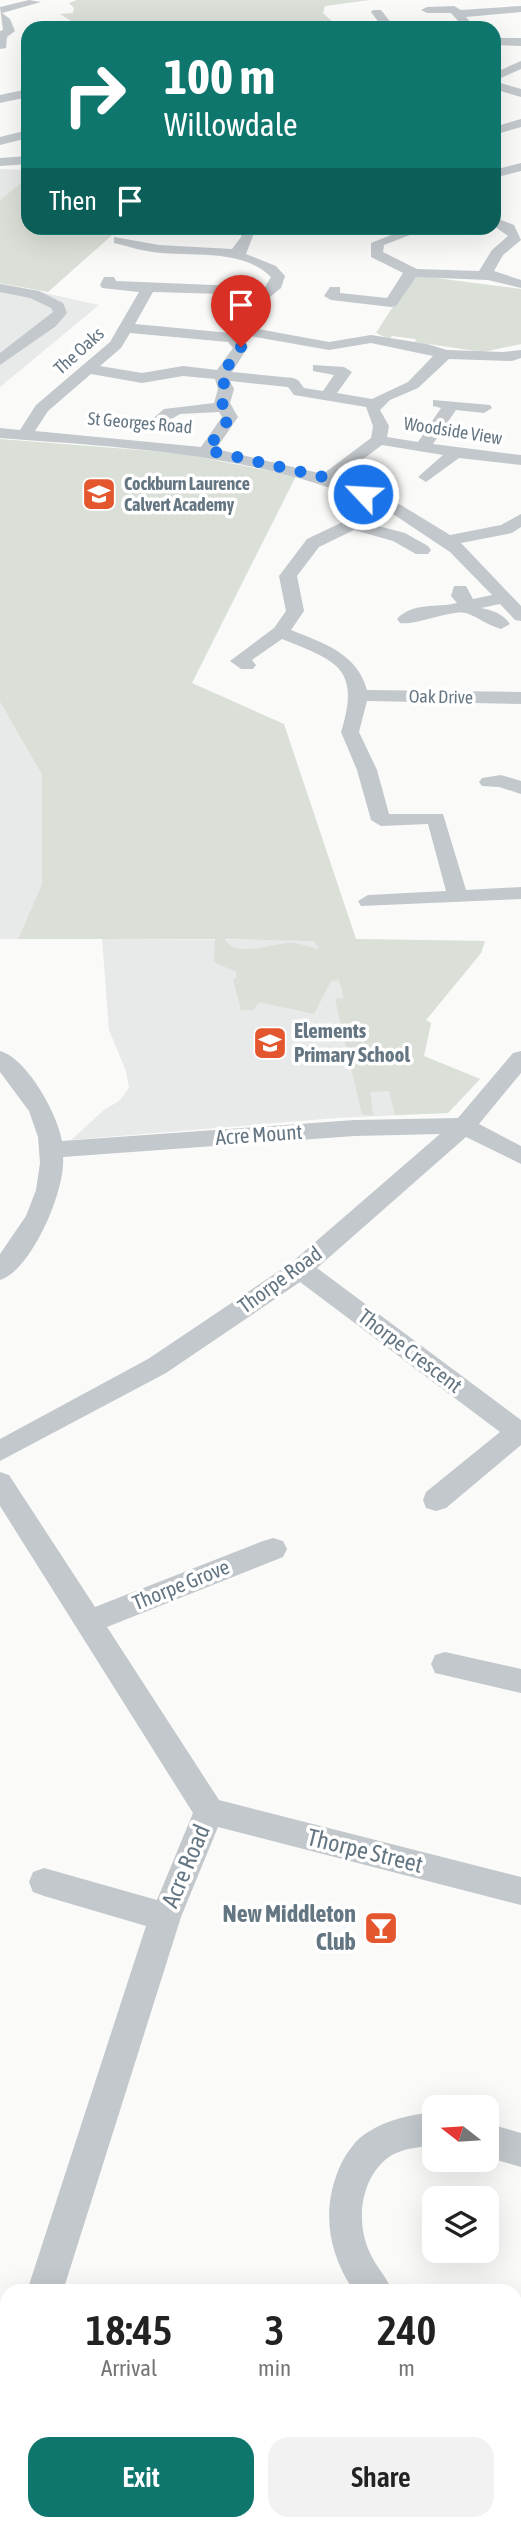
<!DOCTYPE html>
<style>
:root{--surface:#fff;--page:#f2f2f2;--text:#222;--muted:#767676;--accent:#0f766e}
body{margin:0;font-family:"Asap Condensed",sans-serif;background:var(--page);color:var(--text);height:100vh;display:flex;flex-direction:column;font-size:26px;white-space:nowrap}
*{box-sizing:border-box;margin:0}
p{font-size:23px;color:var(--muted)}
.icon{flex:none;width:38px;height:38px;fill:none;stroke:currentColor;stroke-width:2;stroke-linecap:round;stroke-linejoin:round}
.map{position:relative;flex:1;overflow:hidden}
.details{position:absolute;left:0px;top:2284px;width:522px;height:247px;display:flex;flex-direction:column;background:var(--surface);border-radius:21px 21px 0 0;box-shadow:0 7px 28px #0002}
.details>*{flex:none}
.guide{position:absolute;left:21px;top:21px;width:480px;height:214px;border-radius:21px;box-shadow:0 7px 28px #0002;background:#0f766e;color:#fff;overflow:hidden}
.needle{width:46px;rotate:287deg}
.tools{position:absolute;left:422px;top:2095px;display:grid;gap:14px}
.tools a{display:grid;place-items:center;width:77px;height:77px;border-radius:14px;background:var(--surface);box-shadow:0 7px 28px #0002;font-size:35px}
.pin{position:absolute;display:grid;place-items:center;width:60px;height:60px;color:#fff;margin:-72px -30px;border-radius:50% 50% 50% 0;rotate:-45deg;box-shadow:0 0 7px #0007}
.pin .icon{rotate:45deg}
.me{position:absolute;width:77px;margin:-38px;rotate:295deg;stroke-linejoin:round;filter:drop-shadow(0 0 5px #0008)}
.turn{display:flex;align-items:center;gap:24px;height:147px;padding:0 28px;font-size:32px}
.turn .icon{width:91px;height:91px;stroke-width:2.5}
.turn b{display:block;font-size:49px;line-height:60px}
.then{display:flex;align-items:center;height:66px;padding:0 28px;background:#0003;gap:14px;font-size:26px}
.eta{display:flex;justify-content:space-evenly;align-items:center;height:119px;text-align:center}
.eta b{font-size:42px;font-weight:600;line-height:49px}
.action{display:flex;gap:14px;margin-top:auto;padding:14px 28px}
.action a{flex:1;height:80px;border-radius:21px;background:var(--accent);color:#fff;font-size:28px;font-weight:600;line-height:80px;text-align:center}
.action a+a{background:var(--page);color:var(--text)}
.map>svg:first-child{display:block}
</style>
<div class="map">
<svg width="521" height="2530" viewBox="0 0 521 2530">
<rect width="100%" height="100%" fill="#fafaf8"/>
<g fill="#e8e9e9">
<polygon points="0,169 28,170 28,177 0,200"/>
<polygon points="0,283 99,305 0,387"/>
<polygon points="0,702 42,775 42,884 18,939 0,939"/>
<polygon points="102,939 485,941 481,953 426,1020 431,1023 423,1056 480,1079 448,1113 337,1118 71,1140 104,1110 119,1101 129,1088 126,1071 109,1030"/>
</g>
<g fill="#dadfd7" fill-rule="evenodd">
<polygon points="77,0 370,0 325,6 323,13 339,28 82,28 60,14 73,13 74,8 69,3"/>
<polygon points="28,177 28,228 120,228 48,292 0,283 0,200"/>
<polygon points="424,274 428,277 521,289 521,344 483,352 415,342 416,339 392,336 389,339 376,333 412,277"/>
<path d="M0,439L179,453L296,476L192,683L284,724L356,939L485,941L481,953L426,1020L431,1023L424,1056L480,1079L448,1113L395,1115L389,1091L370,1092L373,1116L362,1114L335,999L344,998L339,980L331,981L314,1014L259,1002L253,1010H241L233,979L237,978L236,972L214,962L215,939H18L42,884V775L0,702ZM225,939L314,941L319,949C311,948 301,943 292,943C275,942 236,960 225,939Z"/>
</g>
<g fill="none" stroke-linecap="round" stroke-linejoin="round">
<g fill="#c3c8cc" fill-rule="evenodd">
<polygon points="29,0 41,2 2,13 10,19 15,31 7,37 6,48 0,49 0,31 3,30 0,7"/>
<polygon points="454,6 461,10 521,6 521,12 466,17 472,24 466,27 461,25 457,28 404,28 410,25 459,22 451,13 427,13 421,10 427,7"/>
<polygon points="373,10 381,10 395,28 383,28 371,12"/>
<polygon points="494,38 521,38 521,46 494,45"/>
<polygon points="521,61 521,69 494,81 494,73"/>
<polygon points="494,81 521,89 521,97 494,89"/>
<polygon points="28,89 28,97 0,103 0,95"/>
<polygon points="521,119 521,127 494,135 494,127"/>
<polygon points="28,130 28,138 0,145 0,137"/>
<polygon points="28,156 28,164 0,166 0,158"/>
<polygon points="521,163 521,171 494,178 494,170"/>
<polygon points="494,217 514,225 521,240 503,255 494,271 521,280 521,288 488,280 416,277 396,306 391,307 331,300 324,296 330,287 340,287 340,293 387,298 403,273 371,257 371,243 409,228 428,228 384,245 383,252 417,269 479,271 492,250 508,236 494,226"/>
<path d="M243,228H256L246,254L276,266L285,276L281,288L270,297L258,329L329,342L371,335L427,344L447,350L503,352L521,350V358L512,361L449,359L418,388L390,400L380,410L389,426L387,437L418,442L441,408L433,406V400L490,405L492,408L484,413L456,410L433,444L521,455V465L459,458L426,482L418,477L443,455L382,445L338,478L401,505L450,535L501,525L521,514V527L512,533L461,543L521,606V621L515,620L500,604L481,608C494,611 502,613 510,624L501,629C489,626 478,617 466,613C453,609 413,626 400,623L397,619C412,602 437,608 457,603L451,596L454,586H466L473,599L492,595L450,552L390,512L367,523L405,533L428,546L431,550L428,554H416L393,541L354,530L319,547L297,576L304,611L291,630C323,643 357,653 367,690L521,692V704L367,701L359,732L377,770L389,814H443L466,890L521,887V899L361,906L358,901L368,895L446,891L428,824L381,826L371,820L357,770L341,732C361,668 337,661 282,639L252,660L256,665L253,669H241L230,661L274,628L286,611L279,576L307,539L376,506C257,453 129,448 0,438V428L20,430L36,405L110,342L139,292L102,288L100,285L104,277H114L116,281L265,287L271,277C244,250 197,256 162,253C146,252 130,247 114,243V237L159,245L232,249L241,237ZM153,292L257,295L244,328L230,333L135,324ZM130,333L228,342L233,348L217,370L183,366L142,373L100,366L121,348ZM250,336L329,350L371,343L433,356L408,382L372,399L337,393L352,372L344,367L313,365V371L334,375L323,391L304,388L298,380L293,378L232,372L248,347L242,339ZM91,374L142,383L183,376L215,379L218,389L214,403L164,409L148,423L156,428L180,414L219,412L222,417L201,447L35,431L48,411ZM230,381L288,387L294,395L366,407L373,426L371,438L323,474L216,449L238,417L230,403L234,389Z"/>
<polygon points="0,284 39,291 63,303 67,313 56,326 0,365 0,353 53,312 51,308 30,298 0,292"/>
<polygon points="501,775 521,781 521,794 499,787 482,786 479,782 482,778"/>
<path d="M0,1051C27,1058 58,1115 62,1141L355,1120L458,1118L513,1053L521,1051V1073L479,1124L521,1146V1164L466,1137L317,1268L521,1420V1445L446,1508L436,1511L426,1508L423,1500L426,1492L500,1432L300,1282L166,1373L0,1461V1439L148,1359L291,1263L440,1134L355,1136L63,1157C66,1189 32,1270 0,1280V1254L26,1216L36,1190L40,1163L38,1137L29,1111L0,1072Z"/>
<polygon points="0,1472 9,1475 95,1607 263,1541 273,1538 283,1541 287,1549 283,1557 107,1627 219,1800 521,1877 521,1905 218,1827 181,1917 63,2291 27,2291 146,1926 44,1896 33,1892 29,1882 33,1872 44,1868 157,1900 193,1813 0,1506"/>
<polygon points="445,1652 521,1669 521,1693 435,1673 431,1664 435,1655"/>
<path d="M434,2112V2146C419,2147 405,2148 392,2155C360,2175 355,2222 370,2253C376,2267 387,2277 392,2291H354C327,2252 321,2207 341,2164C347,2152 356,2139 368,2132C389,2119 410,2115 434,2112Z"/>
<polygon points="486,2123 521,2133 521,2167 486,2157"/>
<polygon points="514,2324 521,2326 521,2362 514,2360"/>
<polygon points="7,2389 7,2443 0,2446 0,2392"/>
</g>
</g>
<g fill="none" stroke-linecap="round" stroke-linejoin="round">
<polyline stroke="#1a73e8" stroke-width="12" stroke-dasharray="0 21.6" points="241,347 221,376 226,389 222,403 230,417 207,450 328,478 363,494"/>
</g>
<defs>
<g id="school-square" transform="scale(1.75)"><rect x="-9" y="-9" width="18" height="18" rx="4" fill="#e4572e" stroke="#fff"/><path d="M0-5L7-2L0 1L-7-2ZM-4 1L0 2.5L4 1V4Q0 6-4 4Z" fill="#fff"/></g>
<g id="bar-square" transform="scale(1.75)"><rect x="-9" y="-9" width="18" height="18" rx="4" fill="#e4572e" stroke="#fff"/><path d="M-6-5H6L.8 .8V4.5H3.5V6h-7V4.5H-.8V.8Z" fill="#fff"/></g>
</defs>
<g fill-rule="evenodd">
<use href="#school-square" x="99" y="494"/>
<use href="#school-square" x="270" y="1043"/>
<use href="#bar-square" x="381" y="1928"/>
</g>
<g text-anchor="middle" stroke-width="7" stroke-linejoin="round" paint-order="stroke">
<g font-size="18" fill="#657683" stroke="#fff">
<text transform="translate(79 351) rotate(-42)" y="6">The Oaks</text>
<text transform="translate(140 423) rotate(5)" y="6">St Georges Road</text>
<text transform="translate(453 431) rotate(9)" y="6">Woodside View</text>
<text transform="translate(441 697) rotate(1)" y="6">Oak Drive</text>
</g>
<g font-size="18" font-weight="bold" fill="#657683" stroke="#fff" text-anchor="start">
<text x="124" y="490">Cockburn Laurence<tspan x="124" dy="21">Calvert Academy</tspan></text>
</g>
<g font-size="21" font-weight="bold" fill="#657683" stroke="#fff" text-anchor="start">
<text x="294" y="1038">Elements<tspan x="294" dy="24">Primary School</tspan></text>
</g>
<g font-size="21" fill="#657683" stroke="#fff">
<text transform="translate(259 1135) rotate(-4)" y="7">Acre Mount</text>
<text transform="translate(280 1280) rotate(-36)" y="7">Thorpe Road</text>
<text transform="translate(410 1351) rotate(37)" y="7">Thorpe Crescent</text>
<text transform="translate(181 1585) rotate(-22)" y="7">Thorpe Grove</text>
</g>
<g font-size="24" fill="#657683" stroke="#fff">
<text transform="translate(365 1851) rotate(14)" y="8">Thorpe Street</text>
<text transform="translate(186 1866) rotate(-67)" y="8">Acre Road</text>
</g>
<g font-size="24" font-weight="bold" fill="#657683" stroke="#fff" text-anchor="end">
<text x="356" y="1922">New Middleton<tspan x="356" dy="28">Club</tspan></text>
</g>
</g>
</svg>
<div class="tools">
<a><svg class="needle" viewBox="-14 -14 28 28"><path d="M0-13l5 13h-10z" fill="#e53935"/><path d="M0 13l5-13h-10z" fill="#767676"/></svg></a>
<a><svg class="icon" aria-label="layers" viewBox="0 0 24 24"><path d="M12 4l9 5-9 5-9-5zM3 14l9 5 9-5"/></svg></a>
</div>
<div class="pin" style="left:241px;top:347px;background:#d93025"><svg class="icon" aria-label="arrive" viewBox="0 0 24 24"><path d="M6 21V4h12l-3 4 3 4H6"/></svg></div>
<svg class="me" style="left:363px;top:494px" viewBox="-20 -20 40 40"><circle r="17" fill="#1a73e8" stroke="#fff" stroke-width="3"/><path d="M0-11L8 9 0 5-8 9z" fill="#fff"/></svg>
<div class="guide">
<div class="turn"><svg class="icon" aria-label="right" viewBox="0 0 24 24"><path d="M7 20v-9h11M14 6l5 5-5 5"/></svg><div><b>100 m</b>Willowdale</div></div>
<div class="then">Then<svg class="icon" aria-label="arrive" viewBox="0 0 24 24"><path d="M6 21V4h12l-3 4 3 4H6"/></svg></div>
</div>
<section class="details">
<div class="eta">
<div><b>18:45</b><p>Arrival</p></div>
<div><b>3</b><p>min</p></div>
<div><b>240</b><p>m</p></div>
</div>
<div class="action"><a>Exit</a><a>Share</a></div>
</section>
</div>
